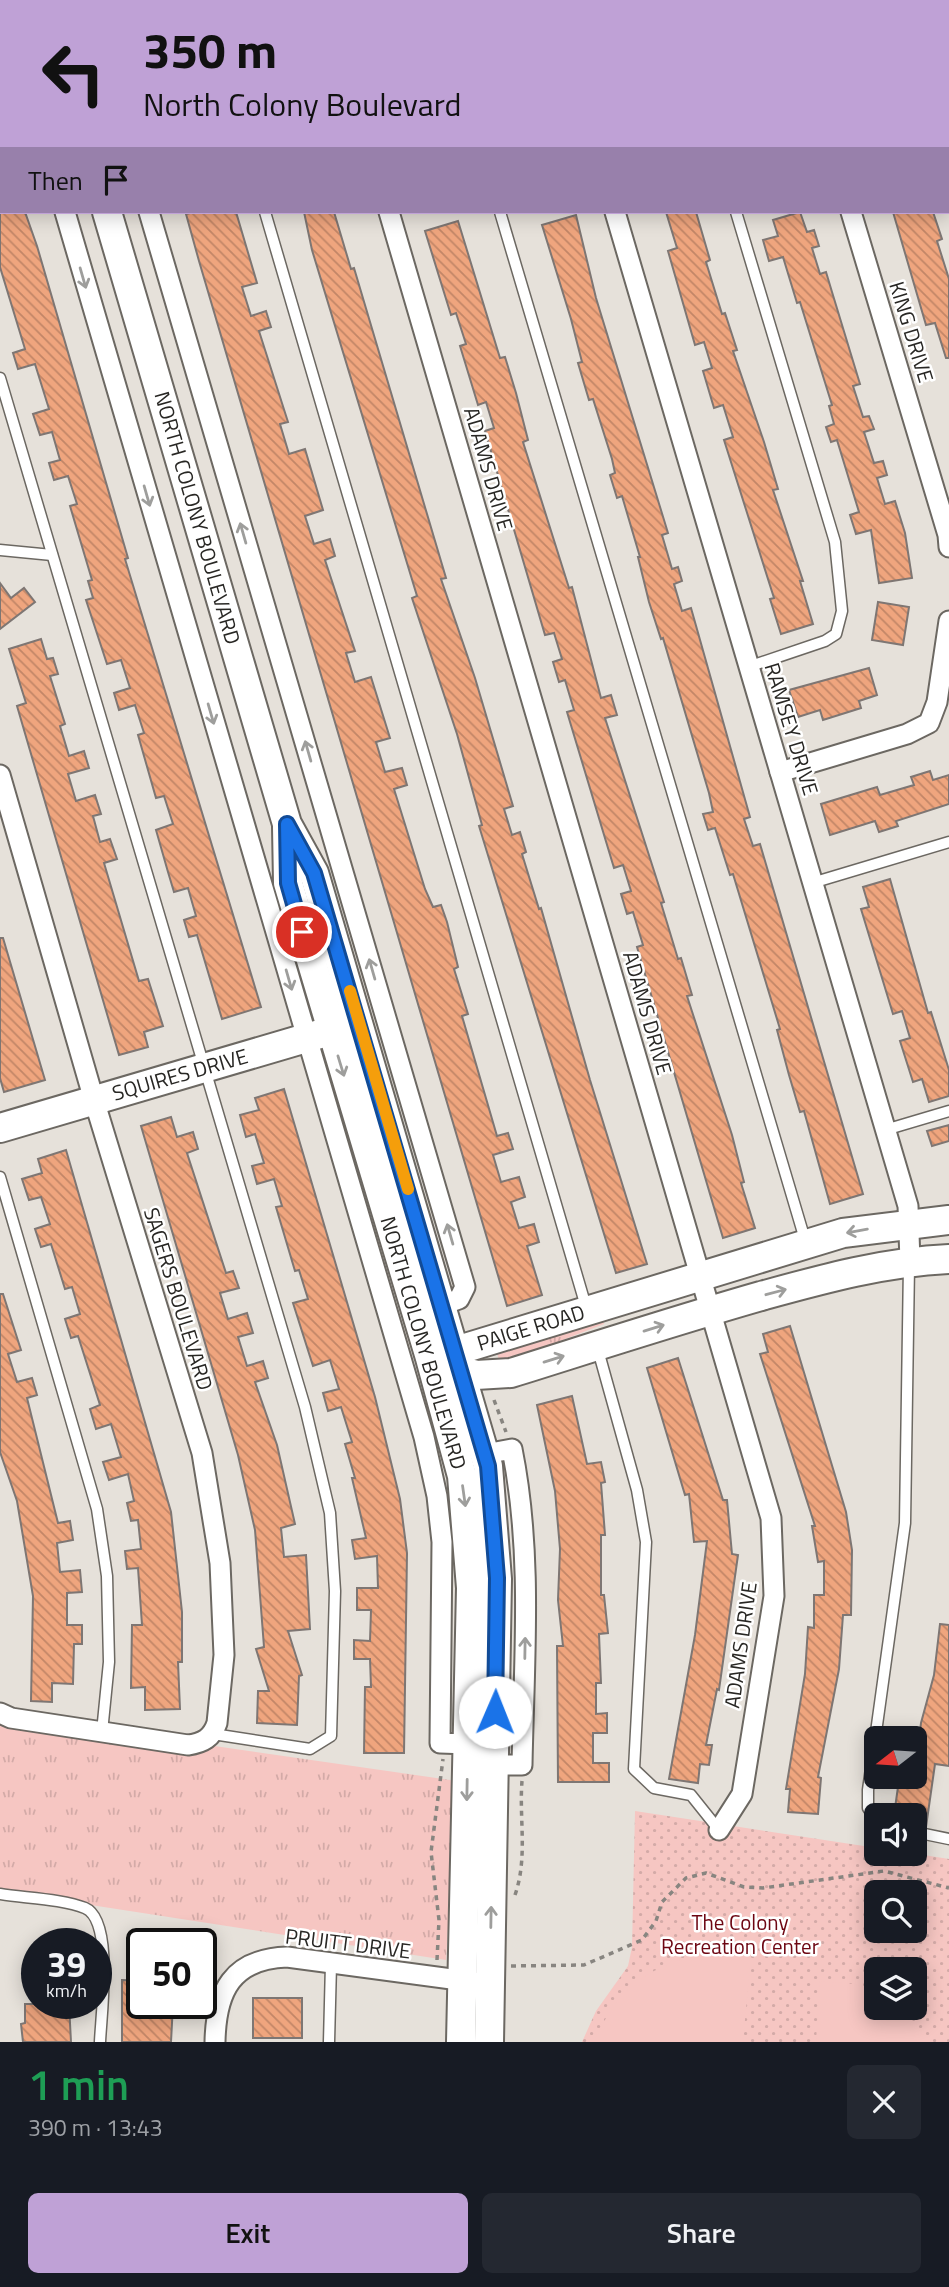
<!DOCTYPE html>
<meta charset="utf-8">
<style>
:root{--surface:#171b24;--page:#242831;--text:#f1f3f6;--muted:#9ea1a6;--accent:#bfa1d6}
body{margin:0;font-family:"Titillium Web",sans-serif;background:var(--page);color:var(--text);height:100vh;display:flex;flex-direction:column;font-size:26px;white-space:nowrap}
*{box-sizing:border-box;margin:0}
p{font-size:23px;color:var(--muted)}
.icon{flex:none;width:38px;height:38px;fill:none;stroke:currentColor;stroke-width:2;stroke-linecap:round;stroke-linejoin:round}
.map{position:relative;height:2042px;overflow:hidden}
.drawer{display:flex;flex-direction:column;background:var(--surface);flex:1}
.drawer>*{flex:none}
.hud{position:absolute;left:0px;top:0px;width:950px;height:214px;box-shadow:0 4px 18px #0003;background:#bfa1d6;color:#111;overflow:hidden}
.needle{width:46px;rotate:253deg}
.fabs{position:absolute;left:864px;top:1726px;display:grid;gap:14px}
.fabs a{display:grid;place-items:center;width:63px;height:63px;border-radius:10px;background:var(--surface);box-shadow:0 4px 18px #0003;font-size:35px}
.speed{position:absolute;left:21px;top:1928px;display:flex;gap:14px;font-size:35px;font-weight:700;text-align:center}
.speed>*{display:grid;place-content:center;width:91px;height:91px;border-radius:50%;background:var(--surface);box-shadow:0 4px 18px #0003;line-height:1}
.speed small{font-size:18px;font-weight:400}
.speed .limit{border:4px solid #111;border-radius:10px;background:#fff;color:#111}
.pin{position:absolute;display:grid;place-items:center;width:60px;height:60px;color:#fff;margin:-30px;border:4px solid #fff;border-radius:50%;box-shadow:0 2px 7px #0007}
.me{position:absolute;width:77px;margin:-38px;rotate:1deg;stroke-linejoin:round;filter:drop-shadow(0 0 5px #0008)}
.turn{display:flex;align-items:center;gap:24px;height:147px;padding:0 28px;font-size:32px}
.turn .icon{width:91px;height:91px;stroke-width:2.5}
.turn b{display:block;font-size:49px;line-height:60px}
.then{display:flex;align-items:center;height:66px;padding:0 28px;background:#0003;gap:14px;font-size:26px}
.round{display:grid;place-items:center;flex:none;width:74px;height:74px;border-radius:10px;background:var(--page)}
.head{display:flex;align-items:center;justify-content:space-between;height:119px;padding:0 28px}
h1{font-size:42px;font-weight:600;line-height:52px;color:#1e9e55}
.action{display:flex;gap:14px;margin-top:auto;padding:14px 28px}
.action a{flex:1;height:80px;border-radius:10px;background:var(--accent);color:#111;font-size:28px;font-weight:600;line-height:80px;text-align:center}
.action a+a{background:var(--page);color:var(--text)}
.map>svg:first-child{display:block}
</style>
<div class="map">
<svg width="949" height="2042" viewBox="0 0 949 2042">
<defs>
<pattern id="grass-tufts" width="24" height="20" patternUnits="userSpaceOnUse" patternTransform="scale(1.75)"><rect width="24" height="20" fill="#f6c6c2"/><path d="M3 7l-1-3M5 7V3M7 7l1-3M15 17l-1-3M17 17v-4M19 17l1-3" fill="none" stroke="#d3aaa7"/></pattern>
<pattern id="park-dots" width="8" height="8" patternUnits="userSpaceOnUse" patternTransform="scale(1.75)"><rect width="8" height="8" fill="#f6c6c2"/><path d="M2 2h.1M6 6h.1" fill="none" stroke="#d3aaa7" stroke-width="1.8" stroke-linecap="round"/></pattern>
<pattern id="building-back-hatch" width="6" height="6" patternUnits="userSpaceOnUse" patternTransform="scale(1.75)"><rect width="6" height="6" fill="#efa57e"/><path d="M-1 5l2 2M0 0l6 6M5-1l2 2" fill="none" stroke="#c28667"/></pattern>
</defs>
<rect width="100%" height="100%" fill="#e6e1da"/>
<g fill="url(#grass-tufts)">
<polygon points="603,1321 604,1324 500,1364 497,1353"/>
<polygon points="0,1715 457,1781 446,1960 0,1891"/>
</g>
<path fill="url(#park-dots)" fill-rule="evenodd" d="M635,1811L877,1848V1853H911L949,1859V2042H582L596,2011L628,1966L632,1947ZM877,1892H915V1930H877ZM877,1969H915V2007H877Z"/>
<g fill="#f6c6c2">
<path d="M704,1952L751,1954L743,2042H595C616,1986 649,1968 704,1952Z"/>
<path d="M820,1981L854,1984L877,1993V2007C908,2007 911,2017 926,2042H816Z"/>
</g>
<g fill="url(#building-back-hatch)" stroke="#7e7673" stroke-width="2">
<polygon points="0,212 25,212 37,246 128,558 125,559 261,1007 222,1019 197,935 189,937 184,920 196,916 188,888 174,892 168,872 156,830 173,824 164,796 156,798 138,735 144,733 135,705 119,710 114,693 130,688 121,660 107,664 86,600 93,598 88,581 92,580 70,506 77,504 68,476 54,480 49,463 60,460 52,432 40,435 33,414 49,409 35,364 18,369 13,353 25,349 0,267"/>
<polygon points="194,212 236,212 257,283 242,287 251,316 266,311 271,327 259,331 288,422 280,424 289,454 305,449 323,510 305,516 314,544 330,539 335,556 325,560 355,651 346,653 355,682 371,677 390,738 376,742 385,772 402,768 407,785 394,789 425,889 433,907 441,905 447,922 458,967 454,969 468,1014 462,1016 497,1136 508,1133 513,1149 493,1155 501,1182 519,1177 525,1197 511,1202 519,1228 534,1224 539,1242 527,1246 542,1295 507,1306 199,261 186,214"/>
<polygon points="304,212 334,212 351,269 354,268 446,578 441,579 475,678 513,806 504,809 512,835 520,832 526,852 522,854 539,909 541,908 590,1080 647,1264 616,1273 479,826 482,825 457,734 412,598 417,596 312,250"/>
<polygon points="666,212 696,212 710,260 706,262 722,314 725,313 737,350 733,351 764,442 778,489 773,490 803,581 800,581 813,624 781,634 770,599 774,598 724,440 733,437 723,405 714,408 703,371 712,368 704,342 695,345 668,251 677,248"/>
<polygon points="800,212 807,232 814,230 819,246 812,248 820,274 826,272 832,292 860,384 853,386 863,417 869,416 874,429 864,432 874,463 883,461 887,475 877,478 885,504 895,501 905,533 912,578 879,583 871,530 856,534 850,515 859,512 837,440 831,442 826,427 834,424 829,406 832,405 800,302 797,303 783,257 769,261 763,240 778,236 773,220"/>
<polygon points="893,212 933,212 942,239 937,241 949,279 949,358 946,358 935,323 926,325"/>
<polygon points="576,215 596,298 668,533 662,535 672,569 678,567 682,581 674,584 682,611 691,608 750,817 744,819 753,846 760,844 863,1194 830,1204 804,1111 800,1112 789,1075 777,1030 780,1029 733,874 730,875 715,828 708,830 703,814 713,812 709,793 663,638 661,639 649,602 638,557 640,557 622,496 617,498 610,475 615,473 612,459 593,399 589,400 578,363 582,362 571,319 542,225"/>
<polygon points="458,221 500,358 505,357 516,393 528,440 523,442 569,588 572,587 601,698 611,695 617,715 605,718 664,902 661,903 678,959 681,958 692,995 687,996 732,1135 744,1182 741,1183 755,1228 723,1238 637,947 643,945 633,912 627,914 621,894 631,891 623,865 614,868 567,712 574,710 565,680 559,682 553,662 562,659 554,633 545,635 485,431 494,428 486,402 478,405 460,346 466,344 456,313 451,315 425,231"/>
<polygon points="0,583 11,598 24,588 35,602 0,629"/>
<polygon points="878,602 909,607 903,645 872,640"/>
<polygon points="41,639 47,659 53,658 58,674 50,676 65,724 60,726 69,756 84,751 89,768 68,774 76,801 95,795 101,814 93,816 100,842 110,839 117,859 104,863 139,981 148,979 163,1026 144,1032 148,1047 119,1055 17,706 26,703 9,649"/>
<polygon points="869,668 877,695 859,701 861,708 823,720 820,710 798,717 789,690"/>
<polygon points="930,771 933,780 949,775 949,804 896,821 898,826 879,832 875,821 830,835 821,804 877,787 880,795 914,785 911,777"/>
<polygon points="890,879 928,1013 931,1012 949,1070 949,1096 929,1102 922,1079 913,1082 900,1041 910,1038 902,1011 893,1014 861,909 869,907 863,887"/>
<polygon points="0,938 3,938 45,1080 4,1092 0,1078"/>
<polygon points="284,1089 375,1397 400,1499 407,1553 404,1753 364,1753 365,1687 371,1687 370,1659 354,1659 354,1640 370,1641 371,1610 357,1610 357,1588 378,1588 377,1556 355,1559 352,1540 366,1538 352,1478 355,1478 345,1444 352,1442 341,1407 328,1411 323,1393 339,1389 330,1360 313,1366 293,1303 308,1299 299,1270 295,1271 276,1207 282,1206 274,1179 257,1184 252,1166 264,1163 255,1134 246,1137 240,1115 259,1110 255,1098"/>
<polygon points="171,1117 177,1137 193,1132 198,1149 187,1153 226,1273 233,1271 239,1288 220,1293 228,1319 247,1313 253,1333 238,1337 247,1366 263,1361 268,1378 255,1382 277,1445 295,1524 281,1528 284,1557 306,1555 310,1629 288,1631 302,1675 299,1676 297,1725 257,1723 258,1691 269,1691 256,1649 264,1647 255,1530 238,1455 141,1126"/>
<polygon points="949,1125 949,1141 932,1146 927,1131"/>
<polygon points="66,1150 171,1512 182,1612 182,1662 178,1662 180,1709 145,1710 145,1687 131,1688 132,1625 142,1625 138,1568 127,1569 125,1551 141,1549 138,1520 131,1521 127,1503 134,1501 128,1474 109,1480 103,1462 121,1457 111,1424 96,1429 90,1409 100,1405 78,1336 71,1338 65,1319 80,1314 72,1287 65,1289 51,1244 41,1247 35,1229 50,1224 41,1197 29,1200 22,1179 42,1173 38,1159"/>
<polygon points="0,1294 3,1294 21,1350 8,1354 17,1382 32,1378 37,1395 27,1398 58,1523 70,1521 73,1540 57,1543 60,1572 80,1570 82,1592 67,1593 67,1625 82,1625 82,1644 74,1644 73,1684 52,1683 52,1702 31,1701 33,1596 17,1501 0,1452"/>
<polygon points="790,1326 846,1512 852,1550 851,1615 843,1615 839,1669 818,1777 821,1778 818,1814 788,1812 790,1789 786,1789 805,1674 808,1627 814,1628 814,1595 824,1595 824,1561 818,1562 812,1526 815,1526 760,1354 768,1352 763,1334"/>
<polygon points="678,1358 723,1500 727,1500 732,1554 738,1555 719,1690 717,1689 706,1745 712,1745 709,1765 700,1764 698,1783 669,1779 695,1635 707,1541 694,1542 689,1494 685,1495 647,1368"/>
<polygon points="572,1396 587,1464 601,1462 605,1482 601,1483 605,1535 601,1535 601,1595 604,1595 608,1633 599,1634 601,1683 596,1683 596,1714 607,1713 607,1733 593,1733 593,1763 609,1763 609,1782 558,1782 557,1646 563,1646 558,1600 560,1549 555,1491 537,1405"/>
<polygon points="940,1624 949,1625 949,1766 935,1764 926,1827 915,1825 915,1815 894,1815 899,1780 913,1782 915,1776 921,1723 934,1675"/>
<polygon points="122,1980 142,1981 142,2004 173,2004 171,2042 122,2042"/>
<rect x="253" y="1998" width="49" height="40"/>
<polygon points="25,2004 69,2004 71,2042 23,2042 21,2024 25,2023"/>
</g>
<g fill="none" stroke-linecap="round" stroke-linejoin="round">
<g stroke="#6c6862" stroke-width="13">
<g id="lane">
<polyline points="206,0 206,2"/>
<polyline points="436,0 436,2"/>
<polyline points="668,0 669,2"/>
<polyline points="907,0 908,2"/>
<polyline points="0,14 2,13"/>
<polyline points="0,41 2,54"/>
<polyline points="0,127 2,126"/>
<polyline points="265,212 587,1310"/>
<polyline points="500,212 806,1243"/>
<polyline points="736,212 835,542 842,611 836,634 825,641 748,667"/>
<polyline points="0,378 305,1407 330,1513 335,1591 331,1736 310,1749 213,1734"/>
<polyline points="0,550 52,555"/>
<polyline points="812,883 949,842"/>
<polyline points="885,1130 949,1111"/>
<polyline points="0,1177 97,1509 107,1576 109,1662 102,1732"/>
<polyline points="598,1350 637,1490 646,1542 634,1769 654,1788 691,1795 719,1830"/>
<polyline points="877,1821 868,1808 868,1790 905,1523 909,1265"/>
<polyline points="915,1832 949,1839"/>
<path d="M0,1894C25,1898 63,1899 85,1908C114,1920 101,2015 100,2042"/>
<polyline points="329,2042 331,1964"/>
</g>
</g>
<g stroke="#6c6862" stroke-width="23">
<g id="street">
<polyline points="96,0 96,2"/>
<polyline points="320,0 320,2"/>
<polyline points="553,0 553,2"/>
<polyline points="787,0 788,2"/>
<polyline points="948,174 949,174"/>
<polyline points="65,212 424,1437 437,1496 442,1542 440,1743 468,1744"/>
<polyline points="149,212 465,1287 459,1299 442,1305"/>
<polyline points="389,212 771,1518 774,1596 742,1794 719,1830"/>
<polyline points="615,212 908,1206 910,1261"/>
<polyline points="851,212 948,535 949,547"/>
<polyline points="780,772 907,734 929,723 937,702 949,621"/>
<path d="M0,775L94,1100L202,1453L220,1563L224,1655L217,1723C212,1738 203,1743 188,1745L11,1718L0,1713"/>
<path d="M485,1454L512,1449C533,1553 524,1660 522,1765H495"/>
<path d="M215,2042C216,1991 232,1959 287,1957L474,1982"/>
</g>
</g>
<g stroke="#6c6862" stroke-width="32">
<g id="secondary">
<polyline points="56,0 57,2"/>
<polyline points="107,212 287,824 314,873 488,1466 497,1579 489,2042"/>
<polyline points="287,827 288,883 430,1358 462,1476 471,1588 461,2042"/>
<polyline points="0,1128 347,1026"/>
<polyline points="439,1356 843,1233 949,1220"/>
<path d="M449,1367L476,1375L511,1373C594,1347 677,1320 761,1296C823,1279 884,1262 949,1259"/>
</g>
</g>
<g stroke="#888580" stroke-width="3.5" stroke-dasharray="5 5" stroke-linecap="butt">
<polyline points="948,133 949,133"/>
<polyline points="494,1400 506,1432"/>
<path d="M515,1895C528,1857 519,1820 522,1781"/>
<polyline points="437,1960 439,1920 431,1852 443,1759"/>
<polyline points="511,1966 584,1965 642,1940 656,1921 662,1902 686,1878 706,1873 744,1887 763,1888 884,1871 949,1888"/>
</g>
<use href="#lane" stroke="#fff" stroke-width="10"/>
<use href="#street" stroke="#fff" stroke-width="19"/>
<use href="#secondary" stroke="#fff" stroke-width="28"/>
</g>
<defs><path id="oneway-shaft" d="M-6 0H5M1.5-3L5.5 0L1.5 3" fill="none" stroke-width="1.6" stroke-linecap="round" stroke-linejoin="round" transform="scale(1.75)"/></defs>
<g stroke="#9e9e9c">
<use href="#oneway-shaft" transform="translate(83 278) rotate(74)"/>
<use href="#oneway-shaft" transform="translate(147 496) rotate(74)"/>
<use href="#oneway-shaft" transform="translate(243 533) rotate(-106)"/>
<use href="#oneway-shaft" transform="translate(211 714) rotate(74)"/>
<use href="#oneway-shaft" transform="translate(308 751) rotate(-106)"/>
<use href="#oneway-shaft" transform="translate(372 969) rotate(-106)"/>
<use href="#oneway-shaft" transform="translate(289 980) rotate(74)"/>
<use href="#oneway-shaft" transform="translate(341 1066) rotate(73)"/>
<use href="#oneway-shaft" transform="translate(857 1231) rotate(170)"/>
<use href="#oneway-shaft" transform="translate(450 1234) rotate(-106)"/>
<use href="#oneway-shaft" transform="translate(776 1292) rotate(-15)"/>
<use href="#oneway-shaft" transform="translate(654 1328) rotate(-17)"/>
<use href="#oneway-shaft" transform="translate(554 1359) rotate(-17)"/>
<use href="#oneway-shaft" transform="translate(464 1496) rotate(82)"/>
<use href="#oneway-shaft" transform="translate(525 1648) rotate(-89)"/>
<use href="#oneway-shaft" transform="translate(467 1790) rotate(91)"/>
<use href="#oneway-shaft" transform="translate(491 1917) rotate(-89)"/>
</g>
<g fill="none" stroke-linecap="round" stroke-linejoin="round">
<g stroke="#114b97" stroke-width="18">
<polyline id="route" points="302,932 288,883 287,824 314,873 488,1466 497,1578 495,1712"/>
</g>
<use href="#route" stroke="#1a73e8" stroke-width="12"/>
<polyline stroke="#f59e0b" stroke-width="12" points="350,991 408,1189"/>
</g>
<g text-anchor="middle" stroke-width="5" stroke-linejoin="round" paint-order="stroke">
<g font-size="21" fill="#282724" stroke="#fff">
<text transform="translate(911 332) rotate(73)" y="7">KING DRIVE</text>
<text transform="translate(488 469) rotate(74)" y="7">ADAMS DRIVE</text>
<text transform="translate(197 518) rotate(74)" y="7">NORTH COLONY BOULEVARD</text>
<text transform="translate(791 729) rotate(73)" y="7">RAMSEY DRIVE</text>
<text transform="translate(647 1013) rotate(74)" y="7">ADAMS DRIVE</text>
<text transform="translate(180 1075) rotate(-16)" y="7">SQUIRES DRIVE</text>
<text transform="translate(178 1299) rotate(73)" y="7">SAGERS BOULEVARD</text>
<text transform="translate(531 1328) rotate(-17)" y="7">PAIGE ROAD</text>
<text transform="translate(423 1343) rotate(74)" y="7">NORTH COLONY BOULEVARD</text>
<text transform="translate(741 1645) rotate(-82)" y="7">ADAMS DRIVE</text>
<text transform="translate(348 1944) rotate(7)" y="7">PRUITT DRIVE</text>
</g>
<g font-size="21" fill="#6d0612" stroke="#fff">
<text x="740" y="1930">The Colony<tspan x="740" dy="24">Recreation Center</tspan></text>
</g>
</g>
</svg>
<div class="fabs">
<a><svg class="needle" viewBox="-14 -14 28 28"><path d="M0-13l5 13h-10z" fill="#e53935"/><path d="M0 13l5-13h-10z" fill="#9ea1a6"/></svg></a>
<a><svg class="icon" aria-label="sound" viewBox="0 0 24 24"><path d="M4 9h4l5-4v14l-5-4H4zM17 9q2 3 0 6"/></svg></a>
<a><svg class="icon" aria-label="search" viewBox="0 0 24 24"><circle cx="10" cy="10" r="6"/><path d="M15 15l6 6"/></svg></a>
<a><svg class="icon" aria-label="layers" viewBox="0 0 24 24"><path d="M12 4l9 5-9 5-9-5zM3 14l9 5 9-5"/></svg></a>
</div>
<div class="speed"><div>39<small>km/h</small></div><div class="limit">50</div></div>
<div class="pin" style="left:302px;top:932px;background:#d93025"><svg class="icon" aria-label="arrive" viewBox="0 0 24 24"><path d="M6 21V4h12l-3 4 3 4H6"/></svg></div>
<svg class="me" style="left:495px;top:1712px" viewBox="-20 -20 40 40"><circle r="19" fill="#fff"/><path d="M0-13L10 11 0 6-10 11z" fill="#1a73e8"/></svg>
<div class="hud">
<div class="turn"><svg class="icon" aria-label="left" viewBox="0 0 24 24"><path d="M17 20v-9H6M10 6l-5 5 5 5"/></svg><div><b>350 m</b>North Colony Boulevard</div></div>
<div class="then">Then<svg class="icon" aria-label="arrive" viewBox="0 0 24 24"><path d="M6 21V4h12l-3 4 3 4H6"/></svg></div>
</div>
</div>
<section class="drawer">
<div class="head"><div><h1>1 min</h1><p>390 m · 13:43</p></div><a class="round"><svg class="icon" aria-label="close" viewBox="0 0 24 24"><path d="M6 6l12 12M18 6L6 18"/></svg></a></div>
<div class="action"><a>Exit</a><a>Share</a></div>
</section>
